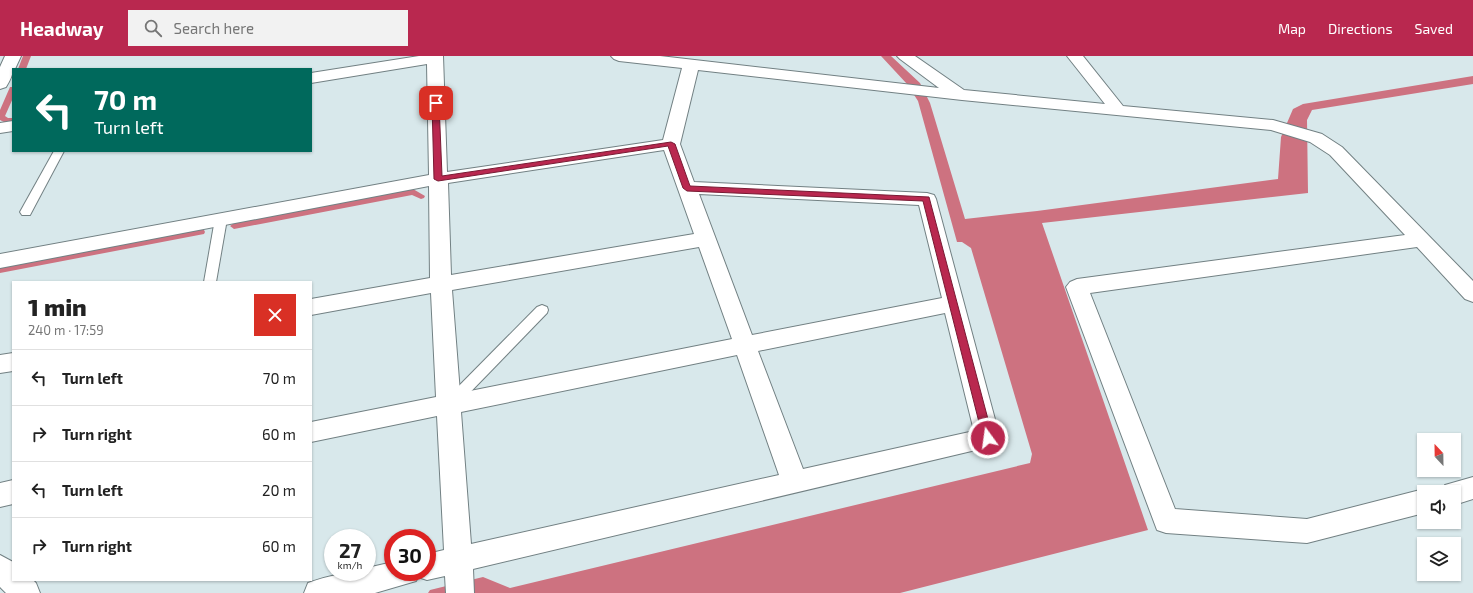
<!DOCTYPE html>
<meta charset="utf-8">
<style>
:root{--surface:#fff;--page:#f2f2f2;--text:#222;--muted:#767676;--line:#e0e0e0;--accent:#b9284f}
body{margin:0;font-family:"Exo 2",sans-serif;background:var(--page);color:var(--text);height:100vh;display:flex;flex-direction:column;font-size:15px;white-space:nowrap}
*{box-sizing:border-box;margin:0}
p{font-size:13px;color:var(--muted)}
.icon{flex:none;width:22px;height:22px;fill:none;stroke:currentColor;stroke-width:2;stroke-linecap:round;stroke-linejoin:round}
.map{position:relative;flex:1;overflow:hidden}
.details{position:absolute;left:12px;top:225px;width:300px;height:300px;display:flex;flex-direction:column;background:var(--surface);border-radius:0px;box-shadow:0 1px 3px #0004}
.details>*{flex:none}
.hud{position:absolute;left:12px;top:12px;width:300px;height:84px;border-radius:0px;box-shadow:0 1px 3px #0004;background:#00695c;color:#fff;overflow:hidden}
.needle{width:26px;rotate:338deg}
.controls{position:absolute;left:1417px;top:377px;display:grid;gap:8px}
.controls a{display:grid;place-items:center;width:44px;height:44px;border-radius:0px;background:var(--surface);box-shadow:0 1px 3px #0004;font-size:20px}
.speed{position:absolute;left:324px;top:473px;display:flex;gap:8px;font-size:20px;font-weight:700;text-align:center}
.speed>*{display:grid;place-content:center;width:52px;height:52px;border-radius:50%;background:var(--surface);box-shadow:0 1px 3px #0004;line-height:1}
.speed small{font-size:10px;font-weight:400}
.speed .limit{border:6px solid #d22;background:#fff;color:#111}
.pin{position:absolute;display:grid;place-items:center;width:34px;height:34px;color:#fff;margin:-17px;border-radius:8px;box-shadow:0 2px 6px #0006}
.me{position:absolute;width:44px;margin:-22px;rotate:346deg;stroke-linejoin:round;filter:drop-shadow(0 0 3px #0008)}
.turn{display:flex;align-items:center;gap:14px;height:84px;padding:0 16px;font-size:18px}
.turn .icon{width:52px;height:52px;stroke-width:2.5}
.turn b{display:block;font-size:28px;line-height:34px}
.round{display:grid;place-items:center;flex:none;width:42px;height:42px;border-radius:0px;background:var(--page)}
.overview{display:flex;align-items:center;justify-content:space-between;height:68px;padding:0 16px}
h1{font-size:24px;font-weight:800;line-height:30px}
ul{padding:0;list-style:none}
li{display:flex;align-items:center;gap:12px;height:56px;padding:0 16px;border-top:1px solid var(--line)}
li div{flex:1}
li b{display:block;font-size:15px}
li em{font-style:normal}
header{display:flex;align-items:center;gap:24px;box-sizing:border-box;height:56px;padding:0 20px;background:var(--accent);color:#fff}
header strong{font-size:19px}
nav{display:flex;gap:22px;margin-inline-start:auto;font-size:14px}
.search{width:280px;height:36px;background:var(--page);display:flex;align-items:center;gap:10px;box-sizing:border-box;padding:0 14px;border-radius:0px;color:var(--muted);font-size:15px}
.map>svg:first-child{display:block}
</style>
<header>
<strong>Headway</strong>
<div class="search"><svg class="icon" aria-label="search" viewBox="0 0 24 24"><circle cx="10" cy="10" r="6"/><path d="M15 15l6 6"/></svg>Search here</div>
<nav><a>Map</a><a>Directions</a><a>Saved</a></nav>
</header>
<div class="map">
<svg width="1473" height="537" viewBox="0 0 1473 537">
<rect width="100%" height="100%" fill="#d8e8eb"/>
<polygon fill="#cd7280" points="881,0 891,0 920,27 930,47 965,163 1037,155 1278,123 1281,81 1293,53 1303,48 1473,20 1473,28 1312,54 1307,64 1308,137 1042,167 1148,474 900,537 428,537 430,534 483,521 510,532 1030,407 1032,398 971,192 962,186 957,186 918,45 907,28"/>
<g fill="none" stroke-linecap="round" stroke-linejoin="round">
<g fill="#cd7280" fill-rule="evenodd">
<polygon points="23,0 31,0 26,13 18,13"/>
<polygon points="10,31 13,31 13,42 5,60 8,62 13,62 13,66 6,67 0,64 0,54"/>
<polygon points="413,133 425,140 424,142 421,143 412,139 234,173 230,170 234,167"/>
<polygon points="201,173 204,174 205,176 204,178 0,217 0,211"/>
</g>
<g stroke="#728083" stroke-width="2">
<g id="service">
<polygon points="54,95 64,95 30,159 22,159 20,156"/>
<polygon points="221,159 225,160 227,163 216,226 204,226 215,163 217,160"/>
<polygon points="542,249 547,251 548,254 547,257 454,353 449,355 444,353 442,349 444,345 537,251"/>
</g>
</g>
<g stroke="#728083" stroke-width="2">
<g id="minor">
<path d="M5,0H21L15,13H13C13,19 9,26 6,31L0,33V11Z"/>
<path d="M419,0H443L447,116L663,84L682,12L619,5L614,3L611,0H660L939,32L900,3L897,0H915L964,34L1105,48L1067,0H1083L1123,50L1273,64L1322,78L1342,91L1473,225V246L1465,243L1417,191L1090,237L1175,453L1307,463L1424,433L1431,436H1424V457L1307,487L1166,477L1157,474L1066,231L1070,226L1077,223L1405,179L1330,99L1310,86L1271,74L962,44L698,14L680,88L694,126L927,137L934,139L936,143L1000,382L997,389L473,513L474,537H446L445,520L427,524L418,521L416,525L375,537H304L308,527C327,520 347,516 367,516V512L393,506V516H427V498L444,494L437,360L311,386V366L436,341L431,237L311,259V243L430,222L429,130L0,212V198L429,119L427,8L311,27V17ZM664,94L694,178L451,219L448,127ZM699,138L919,149L942,242L752,279ZM699,191L732,283L460,337L452,234ZM945,257L974,375L803,413L758,295ZM737,299L779,419L471,488L461,356Z"/>
<polygon points="13,65 13,75 0,77 0,67"/>
<polygon points="13,297 13,315 0,317 0,299"/>
<polygon points="1473,421 1473,443 1454,449 1454,436 1441,436 1445,429"/>
<polygon points="13,424 13,448 0,451 0,427"/>
<polygon points="0,499 13,506 13,524 33,524 36,527 40,537 6,537 0,531"/>
</g>
</g>
<use href="#service" fill="#fff" fill-rule="evenodd"/>
<use href="#minor" fill="#fff" fill-rule="evenodd"/>
</g>
<polygon fill="#b9284f" stroke="#781a33" points="436,45 439,47 442,120 671,86 675,88 690,130 929,141 993,382 992,386 988,387 984,386 983,382 923,145 687,135 683,132 668,90 438,125 434,123 432,47"/>
</svg>
<div class="controls">
<a><svg class="needle" viewBox="-14 -14 28 28"><path d="M0-13l5 13h-10z" fill="#e53935"/><path d="M0 13l5-13h-10z" fill="#767676"/></svg></a>
<a><svg class="icon" aria-label="sound" viewBox="0 0 24 24"><path d="M4 9h4l5-4v14l-5-4H4zM17 9q2 3 0 6"/></svg></a>
<a><svg class="icon" aria-label="layers" viewBox="0 0 24 24"><path d="M12 4l9 5-9 5-9-5zM3 14l9 5 9-5"/></svg></a>
</div>
<div class="speed"><div>27<small>km/h</small></div><div class="limit">30</div></div>
<div class="pin" style="left:436px;top:47px;background:#d93025"><svg class="icon" aria-label="arrive" viewBox="0 0 24 24"><path d="M6 21V4h12l-3 4 3 4H6"/></svg></div>
<svg class="me" style="left:988px;top:382px" viewBox="-20 -20 40 40"><circle r="17" fill="#b9284f" stroke="#fff" stroke-width="3"/><path d="M0-11L8 9 0 5-8 9z" fill="#fff"/></svg>
<div class="hud">
<div class="turn"><svg class="icon" aria-label="left" viewBox="0 0 24 24"><path d="M17 20v-9H6M10 6l-5 5 5 5"/></svg><div><b>70 m</b>Turn left</div></div>
</div>
<section class="details">
<div class="overview"><div><h1>1 min</h1><p>240 m · 17:59</p></div><a class="round" style="background:#d93025;color:#fff"><svg class="icon" aria-label="close" viewBox="0 0 24 24"><path d="M6 6l12 12M18 6L6 18"/></svg></a></div>
<ul>
<li><svg class="icon" aria-label="left" viewBox="0 0 24 24"><path d="M17 20v-9H6M10 6l-5 5 5 5"/></svg><div><b>Turn left</b></div><em>70 m</em></li>
<li><svg class="icon" aria-label="right" viewBox="0 0 24 24"><path d="M7 20v-9h11M14 6l5 5-5 5"/></svg><div><b>Turn right</b></div><em>60 m</em></li>
<li><svg class="icon" aria-label="left" viewBox="0 0 24 24"><path d="M17 20v-9H6M10 6l-5 5 5 5"/></svg><div><b>Turn left</b></div><em>20 m</em></li>
<li><svg class="icon" aria-label="right" viewBox="0 0 24 24"><path d="M7 20v-9h11M14 6l5 5-5 5"/></svg><div><b>Turn right</b></div><em>60 m</em></li>
</ul>
</section>
</div>
